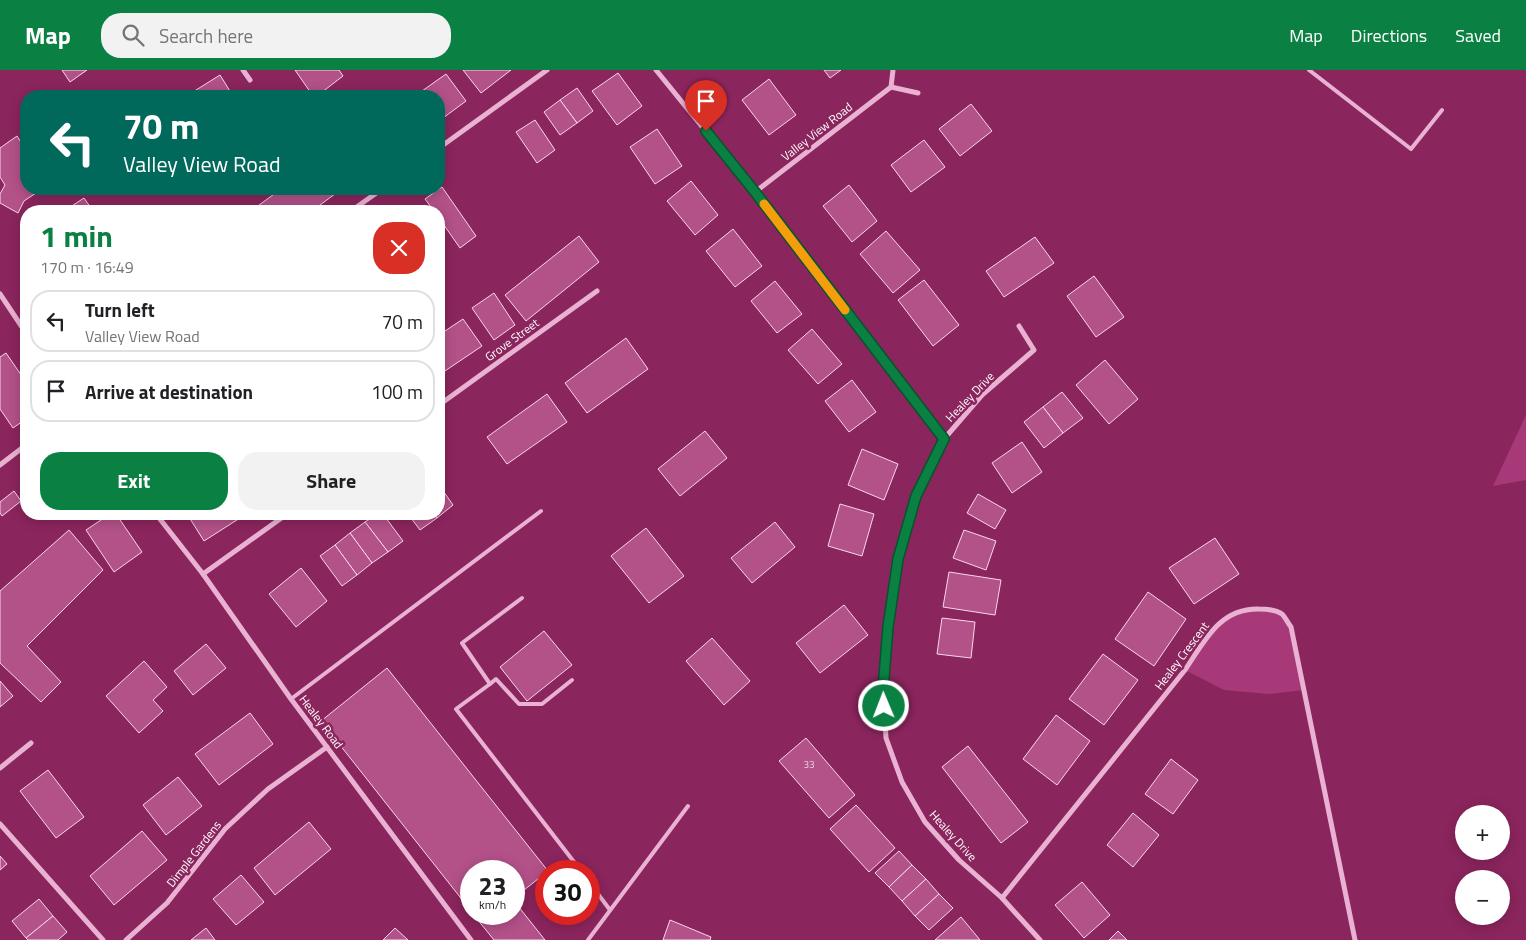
<!DOCTYPE html>
<meta charset="utf-8">
<style>
:root{--surface:#fff;--page:#f2f2f2;--text:#202124;--muted:#757577;--line:#e0e0e0;--accent:#0b8043}
body{margin:0;font-family:"Titillium Web",sans-serif;background:var(--page);color:var(--text);height:100vh;display:flex;flex-direction:column;font-size:19px;white-space:nowrap}
*{box-sizing:border-box;margin:0}
p{font-size:16px;color:var(--muted)}
.icon{flex:none;width:28px;height:28px;fill:none;stroke:currentColor;stroke-width:2;stroke-linecap:round;stroke-linejoin:round}
.map{position:relative;flex:1;overflow:hidden}
.side{position:absolute;left:20px;top:135px;width:425px;height:315px;display:flex;flex-direction:column;background:var(--surface);border-radius:20px;box-shadow:0 2px 12px #0003}
.side>*{flex:none}
.hud{position:absolute;left:20px;top:20px;width:425px;height:105px;border-radius:20px;box-shadow:0 2px 12px #0003;background:#00695c;color:#fff;overflow:hidden}
.buttons{position:absolute;left:1455px;top:735px;display:grid;gap:10px}
.buttons a{display:grid;place-items:center;width:55px;height:55px;border-radius:50%;background:var(--surface);box-shadow:0 2px 12px #0003;font-size:25px}
.speed{position:absolute;left:460px;top:790px;display:flex;gap:10px;font-size:25px;font-weight:700;text-align:center}
.speed>*{display:grid;place-content:center;width:65px;height:65px;border-radius:50%;background:var(--surface);box-shadow:0 2px 12px #0003;line-height:1}
.speed small{font-size:12px;font-weight:400}
.speed .limit{border:8px solid #d22;background:#fff;color:#111}
.pin{position:absolute;display:grid;place-items:center;width:42px;height:42px;color:#fff;margin:-51px -21px;border-radius:50% 50% 50% 0;rotate:-45deg;box-shadow:0 0 5px #0007}
.pin .icon{rotate:45deg}
.me{position:absolute;width:55px;margin:-28px;rotate:359deg;stroke-linejoin:round;filter:drop-shadow(0 0 4px #0008)}
.turn{display:flex;align-items:center;gap:18px;height:105px;padding:0 20px;font-size:22px}
.turn .icon{width:65px;height:65px;stroke-width:2.5}
.turn b{display:block;font-size:35px;line-height:42px}
.round{display:grid;place-items:center;flex:none;width:52px;height:52px;border-radius:20px;background:var(--page)}
.overview{display:flex;align-items:center;justify-content:space-between;height:85px;padding:0 20px}
h1{font-size:30px;font-weight:700;line-height:38px;color:var(--accent)}
.button{display:flex;gap:10px;margin-top:auto;padding:10px 20px}
.button a{flex:1;height:58px;border-radius:20px;background:var(--accent);color:#fff;font-size:20px;font-weight:700;line-height:58px;text-align:center}
.button a+a{background:var(--page);color:var(--text)}
ul{padding:0;list-style:none}
li{display:flex;align-items:center;gap:15px;height:62px;margin:0 10px 8px;padding:0 10px;border:2px solid var(--line);border-radius:20px}
li div{flex:1}
li b{display:block;font-size:19px}
li em{font-style:normal}
header{display:flex;align-items:center;gap:30px;box-sizing:border-box;height:70px;padding:0 25px;background:var(--accent);color:#fff}
header strong{font-size:24px}
nav{display:flex;gap:28px;margin-inline-start:auto;font-size:18px}
.search{width:350px;height:45px;background:var(--page);display:flex;align-items:center;gap:12px;box-sizing:border-box;padding:0 18px;border-radius:20px;color:var(--muted);font-size:19px}
.map>svg:first-child{display:block}
</style>
<header>
<strong>Map</strong>
<div class="search"><svg class="icon" aria-label="search" viewBox="0 0 24 24"><circle cx="10" cy="10" r="6"/><path d="M15 15l6 6"/></svg>Search here</div>
<nav><a>Map</a><a>Directions</a><a>Saved</a></nav>
</header>
<div class="map">
<svg width="1526" height="870" viewBox="0 0 1526 870">
<rect width="100%" height="100%" fill="#8b255d"/>
<g fill="#a73978">
<polygon points="1526,345 1526,410 1493,416"/>
<path d="M1245,539C1257,539 1274,537 1283,546C1295,557 1300,602 1304,620L1269,624L1224,620L1185,600L1224,548Z"/>
</g>
<g fill="#b35189" stroke="#f8d7ea">
<polygon points="62,0 87,0 70,12"/>
<polygon points="295,0 339,0 343,6 317,26 313,26"/>
<polygon points="463,0 511,0 481,23"/>
<polygon points="824,0 841,0 830,8"/>
<polygon points="618,3 642,36 617,55 592,21"/>
<polygon points="446,4 466,31 439,51 439,26 415,26"/>
<polygon points="220,5 233,26 189,26 188,25"/>
<polygon points="769,9 796,45 769,65 742,30"/>
<polygon points="577,18 593,41 577,53 560,30"/>
<polygon points="560,30 577,53 560,65 544,42"/>
<polygon points="971,34 992,61 960,86 939,59"/>
<polygon points="535,50 555,80 537,93 516,62"/>
<polygon points="657,59 682,96 655,114 630,77"/>
<polygon points="17,66 26,80 26,119 42,119 24,131 18,143 0,133 0,124 5,115 0,107 0,78"/>
<polygon points="924,70 945,97 911,122 891,95"/>
<polygon points="691,111 718,145 695,165 667,131"/>
<polygon points="849,115 877,151 852,172 823,136"/>
<polygon points="442,117 476,166 460,178 439,148 439,141 434,141 425,129"/>
<polygon points="281,119 338,119 339,121 312,141 251,141"/>
<polygon points="84,128 93,141 64,141"/>
<polygon points="733,159 762,196 735,217 706,181"/>
<polygon points="886,161 920,200 893,223 860,184"/>
<polygon points="579,166 599,192 526,251 505,225"/>
<polygon points="1035,167 1054,193 1004,227 986,201"/>
<polygon points="1094,206 1124,247 1096,267 1067,226"/>
<polygon points="924,210 959,255 933,276 898,230"/>
<polygon points="775,211 802,244 777,263 751,231"/>
<polygon points="494,223 515,255 494,270 472,238"/>
<polygon points="463,249 482,276 439,305 439,265"/>
<polygon points="812,259 842,294 818,314 788,280"/>
<polygon points="626,268 648,299 587,343 565,313"/>
<polygon points="6,283 26,312 26,349 13,358 0,339 0,287"/>
<polygon points="1105,290 1138,329 1109,354 1076,315"/>
<polygon points="852,310 876,342 849,362 825,331"/>
<polygon points="1062,322 1083,348 1063,363 1043,337"/>
<polygon points="547,324 567,352 507,394 487,367"/>
<polygon points="1043,337 1063,363 1044,378 1024,352"/>
<polygon points="705,361 727,388 680,426 658,399"/>
<polygon points="1022,372 1042,402 1012,423 992,393"/>
<polygon points="862,379 898,394 884,430 848,415"/>
<polygon points="439,415 453,435 437,448 434,444 439,444"/>
<polygon points="14,421 21,431 2,446 0,443 0,432"/>
<polygon points="978,424 1006,440 995,459 967,443"/>
<polygon points="840,434 874,444 862,486 828,476"/>
<polygon points="110,444 116,444 142,482 114,502 86,460"/>
<polygon points="187,444 237,444 240,448 204,471"/>
<polygon points="377,444 383,444 403,471 388,482 365,452"/>
<polygon points="408,444 434,444 437,448 420,460"/>
<polygon points="365,452 388,482 372,493 350,463"/>
<polygon points="775,452 795,477 752,513 731,488"/>
<polygon points="646,458 684,506 649,533 611,486"/>
<polygon points="69,460 103,500 27,576 61,612 41,632 0,593 0,521"/>
<polygon points="964,460 996,471 986,500 953,488"/>
<polygon points="350,463 372,493 357,505 335,475"/>
<polygon points="1215,468 1239,504 1194,534 1169,498"/>
<polygon points="335,475 357,505 342,516 320,486"/>
<polygon points="301,498 327,531 296,557 269,524"/>
<polygon points="949,502 1001,510 995,545 943,537"/>
<polygon points="1148,522 1186,549 1154,596 1115,569"/>
<polygon points="844,535 868,565 820,603 796,573"/>
<polygon points="942,548 975,552 971,588 937,584"/>
<polygon points="544,561 572,595 527,631 500,597"/>
<polygon points="712,568 750,611 724,635 686,591"/>
<polygon points="206,574 226,598 193,625 174,601"/>
<polygon points="1103,584 1138,610 1104,655 1069,629"/>
<polygon points="144,591 167,617 153,630 163,641 139,663 106,626"/>
<polygon points="387,598 548,801 514,828 514,801 471,801 471,841 321,651"/>
<polygon points="0,611 13,626 0,637"/>
<polygon points="250,643 273,674 219,715 195,684"/>
<polygon points="1056,645 1090,671 1057,715 1023,689"/>
<polygon points="806,668 855,725 829,748 779,691"/>
<polygon points="968,676 1028,752 1001,773 942,697"/>
<polygon points="1171,689 1198,710 1173,744 1145,724"/>
<polygon points="48,700 84,747 56,768 20,721"/>
<polygon points="178,707 202,736 166,765 143,735"/>
<polygon points="856,735 895,778 869,802 830,759"/>
<polygon points="1133,743 1159,765 1133,797 1107,775"/>
<polygon points="309,752 331,779 275,825 254,798"/>
<polygon points="142,761 167,790 114,835 90,806"/>
<polygon points="899,781 912,795 889,817 875,803"/>
<polygon points="0,786 7,794 0,800"/>
<polygon points="912,795 926,809 902,831 889,817"/>
<polygon points="241,805 264,832 236,855 213,829"/>
<polygon points="926,809 939,824 915,846 902,831"/>
<polygon points="1082,812 1110,845 1084,868 1055,835"/>
<polygon points="939,824 953,838 929,860 915,846"/>
<polygon points="39,829 53,846 26,868 12,851"/>
<polygon points="514,831 545,870 494,870 473,844 514,844"/>
<polygon points="53,846 67,862 58,870 28,870 26,868"/>
<polygon points="961,847 980,870 935,870"/>
<polygon points="670,850 711,867 710,870 663,870"/>
<polygon points="206,858 215,870 191,870"/>
<polygon points="395,858 408,870 383,870"/>
<polygon points="1118,861 1127,870 1109,870"/>
</g>
<g fill="none" stroke-linecap="round" stroke-linejoin="round">
<g stroke="#eab2d2" stroke-width="4">
<polyline points="1309,0 1411,79 1442,40"/>
<polyline points="522,528 462,573 490,614 456,639 581,801"/>
<polyline points="490,614 496,609 519,634 542,634 572,610"/>
<polyline points="291,629 541,441"/>
<polyline points="589,812 610,840"/>
<polyline points="588,870 688,736"/>
</g>
<g stroke="#eab2d2" stroke-width="5">
<polyline points="243,0 250,10"/>
<polyline points="656,0 755,122 944,369"/>
<polyline points="893,0 891,17 918,23"/>
<polyline points="439,78 547,0"/>
<polyline points="755,122 891,17"/>
<polyline points="351,141 382,119"/>
<polyline points="0,224 26,263"/>
<polyline points="1019,256 1034,280 982,325 944,369 916,426 898,489 888,557 883,619 886,668 902,712 925,752 959,790 1002,828 1040,870"/>
<polyline points="439,335 597,221"/>
<polyline points="0,395 26,375"/>
<polyline points="156,444 203,504 291,629 471,870"/>
<polyline points="203,504 287,444"/>
<polyline points="0,698 31,673"/>
<polyline points="0,754 103,870"/>
<path d="M1002,828L1185,600C1205,570 1220,538 1259,539C1266,539 1276,540 1282,544C1285,547 1288,553 1291,557L1355,870"/>
<polyline points="126,870 167,833 225,759 268,719 327,677"/>
</g>
</g>
<g fill="none" stroke-linecap="round" stroke-linejoin="round">
<g stroke="#07532c" stroke-width="12">
<polyline id="route" points="706,61 755,122 944,369 916,426 898,489 888,557 883,619 884,636"/>
</g>
<use href="#route" stroke="#0b8043" stroke-width="9"/>
<polyline stroke="#f59e0b" stroke-width="9" points="764,134 845,240"/>
</g>
<g text-anchor="middle" stroke-width="5" stroke-linejoin="round" paint-order="stroke">
<g font-size="10" fill="#ecd4e2">
<text x="809" y="698">33</text>
</g>
<g font-size="12" fill="#fff" stroke="#8b255d">
<text transform="translate(817 62) rotate(-38)" y="4">Valley View Road</text>
<text transform="translate(512 270) rotate(-36)" y="4">Grove Street</text>
<text transform="translate(970 327) rotate(-46)" y="4">Healey Drive</text>
<text transform="translate(1182 586) rotate(-53)" y="4">Healey Crescent</text>
<text transform="translate(321 652) rotate(53)" y="4">Healey Road</text>
<text transform="translate(953 766) rotate(48)" y="4">Healey Drive</text>
<text transform="translate(194 784) rotate(-52)" y="4">Dimple Gardens</text>
</g>
</g>
</svg>
<div class="buttons">
<a>+</a>
<a>−</a>
</div>
<div class="speed"><div>23<small>km/h</small></div><div class="limit">30</div></div>
<div class="pin" style="left:706px;top:61px;background:#d93025"><svg class="icon" aria-label="arrive" viewBox="0 0 24 24"><path d="M6 21V4h12l-3 4 3 4H6"/></svg></div>
<svg class="me" style="left:884px;top:636px" viewBox="-20 -20 40 40"><circle r="17" fill="#0b8043" stroke="#fff" stroke-width="3"/><path d="M0-11L8 9 0 5-8 9z" fill="#fff"/></svg>
<div class="hud">
<div class="turn"><svg class="icon" aria-label="left" viewBox="0 0 24 24"><path d="M17 20v-9H6M10 6l-5 5 5 5"/></svg><div><b>70 m</b>Valley View Road</div></div>
</div>
<section class="side">
<div class="overview"><div><h1>1 min</h1><p>170 m · 16:49</p></div><a class="round" style="background:#d93025;color:#fff"><svg class="icon" aria-label="close" viewBox="0 0 24 24"><path d="M6 6l12 12M18 6L6 18"/></svg></a></div>
<ul>
<li><svg class="icon" aria-label="left" viewBox="0 0 24 24"><path d="M17 20v-9H6M10 6l-5 5 5 5"/></svg><div><b>Turn left</b><p>Valley View Road</p></div><em>70 m</em></li>
<li><svg class="icon" aria-label="arrive" viewBox="0 0 24 24"><path d="M6 21V4h12l-3 4 3 4H6"/></svg><div><b>Arrive at destination</b></div><em>100 m</em></li>
</ul>
<div class="button"><a>Exit</a><a>Share</a></div>
</section>
</div>
